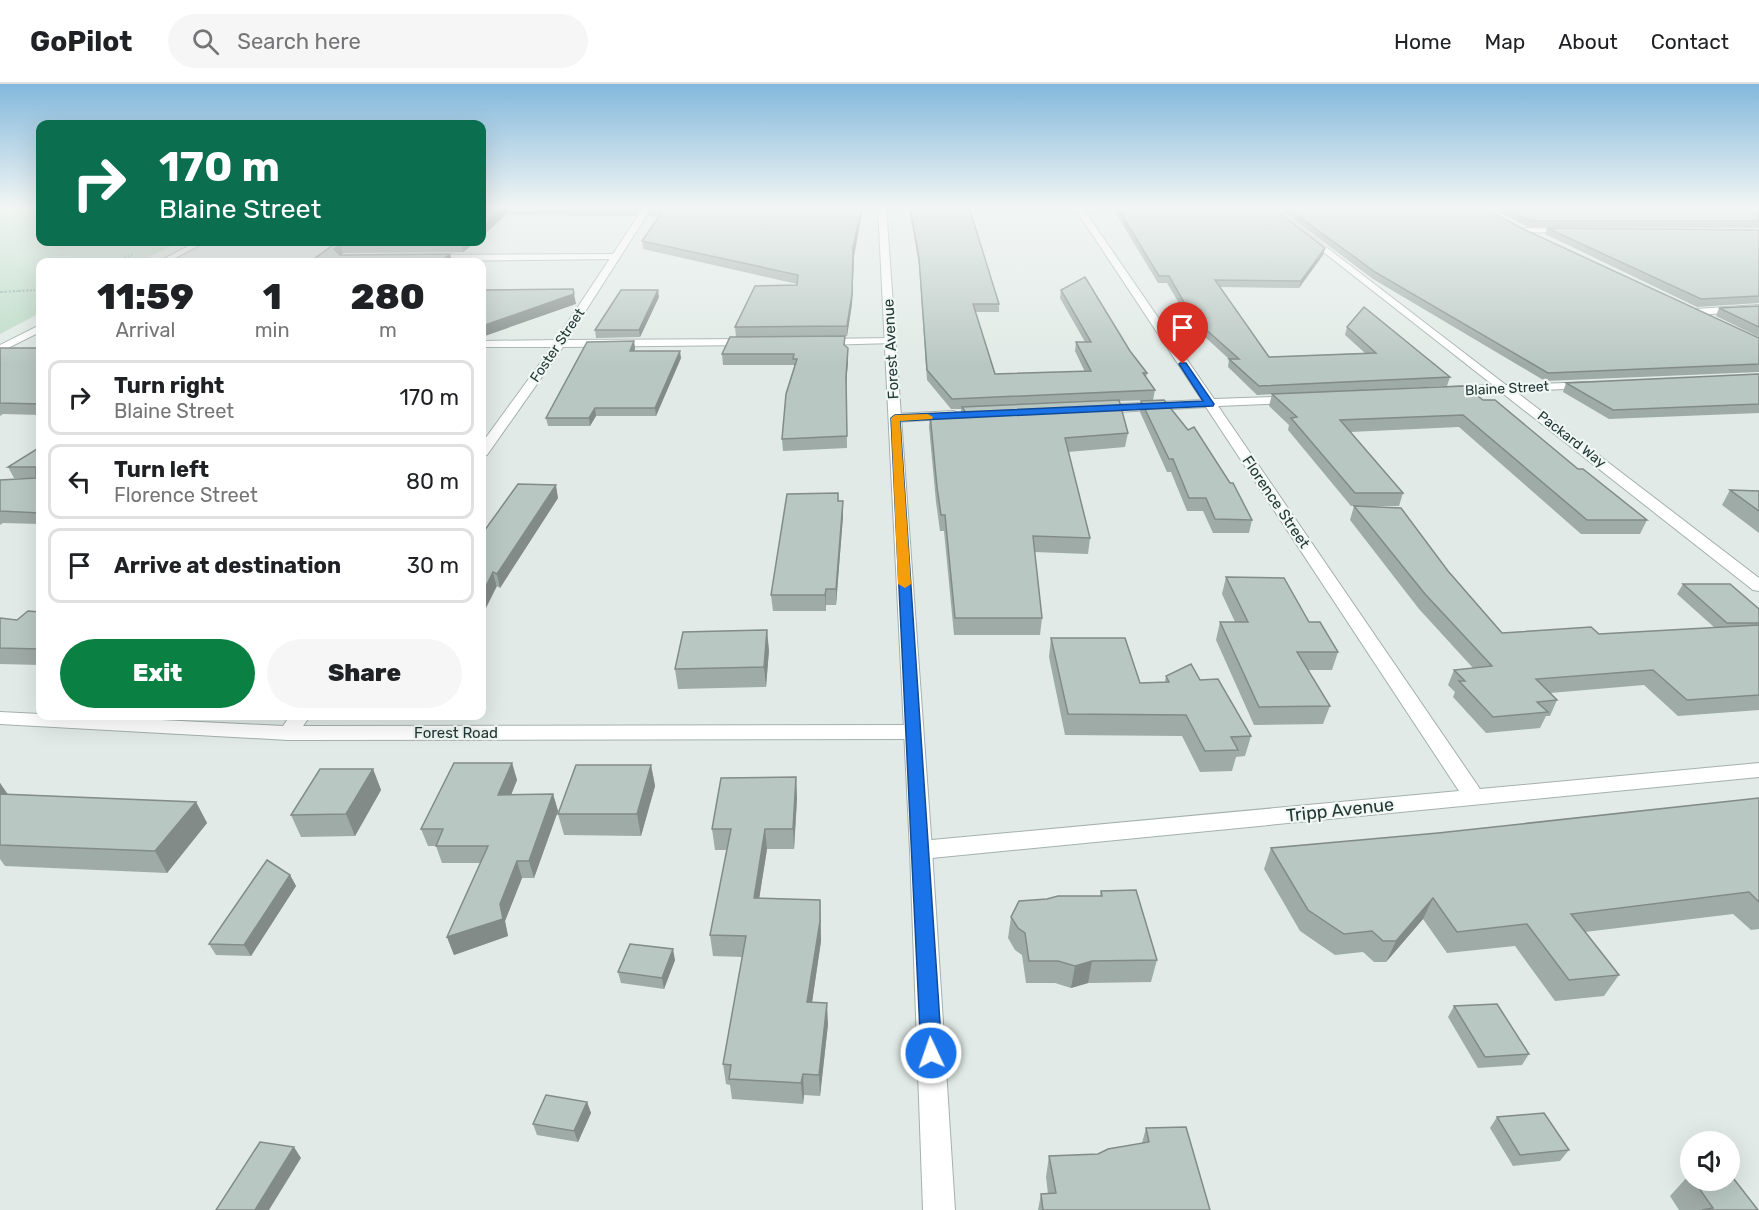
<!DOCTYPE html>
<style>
:root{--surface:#fff;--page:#f6f6f6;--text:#202124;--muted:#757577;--line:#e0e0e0;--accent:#0b8043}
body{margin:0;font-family:Rubik,sans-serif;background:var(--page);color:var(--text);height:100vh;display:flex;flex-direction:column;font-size:22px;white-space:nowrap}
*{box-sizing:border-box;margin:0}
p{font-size:20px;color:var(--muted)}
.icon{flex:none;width:33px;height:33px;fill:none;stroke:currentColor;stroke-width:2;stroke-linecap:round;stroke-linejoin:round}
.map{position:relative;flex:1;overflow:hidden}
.panel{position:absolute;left:36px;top:174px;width:450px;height:462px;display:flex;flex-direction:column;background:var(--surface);border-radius:12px;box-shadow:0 6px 24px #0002}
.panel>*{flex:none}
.hud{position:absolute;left:36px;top:36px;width:450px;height:126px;border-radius:12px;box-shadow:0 6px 24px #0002;background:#0b6e4f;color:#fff;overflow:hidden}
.fabs{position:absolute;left:1680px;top:1047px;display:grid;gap:12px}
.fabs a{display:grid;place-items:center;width:60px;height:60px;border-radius:50%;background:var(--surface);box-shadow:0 6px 24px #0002;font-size:30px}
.pin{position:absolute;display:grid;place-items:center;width:51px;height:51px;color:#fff;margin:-62px -26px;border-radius:50% 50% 50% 0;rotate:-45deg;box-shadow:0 0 6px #0007}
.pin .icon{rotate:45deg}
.me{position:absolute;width:66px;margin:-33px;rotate:357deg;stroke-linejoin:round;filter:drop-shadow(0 0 4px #0008)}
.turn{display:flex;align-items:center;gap:21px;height:126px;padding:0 24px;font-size:27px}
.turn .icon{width:78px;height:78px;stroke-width:2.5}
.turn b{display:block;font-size:42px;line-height:51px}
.eta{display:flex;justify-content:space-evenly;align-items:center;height:102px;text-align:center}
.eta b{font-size:36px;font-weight:800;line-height:42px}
.cta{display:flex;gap:12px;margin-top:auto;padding:12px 24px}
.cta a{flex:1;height:69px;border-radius:36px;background:var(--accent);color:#fff;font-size:24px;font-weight:800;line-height:69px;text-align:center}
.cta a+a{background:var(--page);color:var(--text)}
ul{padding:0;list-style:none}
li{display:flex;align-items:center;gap:18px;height:75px;margin:0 12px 9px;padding:0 12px;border:3px solid var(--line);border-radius:12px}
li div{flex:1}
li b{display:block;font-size:22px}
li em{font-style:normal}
header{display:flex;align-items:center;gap:36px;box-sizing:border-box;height:84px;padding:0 30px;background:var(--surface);border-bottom:2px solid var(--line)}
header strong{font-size:28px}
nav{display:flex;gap:33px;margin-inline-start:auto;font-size:21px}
.search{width:420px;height:54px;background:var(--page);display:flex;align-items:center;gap:15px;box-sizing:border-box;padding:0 21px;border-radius:33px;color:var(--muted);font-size:22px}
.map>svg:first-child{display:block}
</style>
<header>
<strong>GoPilot</strong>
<div class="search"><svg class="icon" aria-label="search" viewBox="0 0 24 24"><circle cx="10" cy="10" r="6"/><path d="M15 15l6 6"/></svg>Search here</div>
<nav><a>Home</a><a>Map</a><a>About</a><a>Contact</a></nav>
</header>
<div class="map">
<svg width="1759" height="1126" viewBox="0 0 1759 1126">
<rect width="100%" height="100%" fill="#e1eae6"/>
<polygon fill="#bbdac5" points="0,123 40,123 40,158 179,158 139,178 40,178 40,229 0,250"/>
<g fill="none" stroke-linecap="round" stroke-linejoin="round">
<g stroke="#a4b1ad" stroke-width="2">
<polygon id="service" points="616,170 620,173 619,175 426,177 422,174 426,171"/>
</g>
<g stroke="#a4b1ad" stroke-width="2">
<g id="minor">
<polygon points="644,123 652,123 567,256 751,255 756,258 751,261 563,263 487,371 482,372 482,359 552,263 482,263 482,257 556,256"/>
<polygon points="1074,123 1082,123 1214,315 1297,312 1299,315 1293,319 1218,322 1480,705 1759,679 1759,693 921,775 913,772 910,766 913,760 921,757 1459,707 1206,323 1099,329 1093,325 1099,321 1202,316"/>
<polygon points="1266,123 1274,123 1506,301 1593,298 1593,302 1589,304 1515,307 1759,494 1759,507 1753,506 1501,308 1442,310 1440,307 1446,303 1493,301"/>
<polygon points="1523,144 1571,145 1575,147 1571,149 1520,148 1520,144"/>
<polygon points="196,158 205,158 168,178 158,178"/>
<polygon points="1759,221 1759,227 1695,231 1690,228 1695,225"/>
<polygon points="40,241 40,248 0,268 0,261"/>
<polygon points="891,254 895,255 895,259 821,261 816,258 821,255"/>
<polygon points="954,327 960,331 958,334 895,338 889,334 895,330"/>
<polygon points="0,628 283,642 290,632 310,632 303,642 913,641 920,643 923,648 920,653 913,655 288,656 0,640"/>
</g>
</g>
<g stroke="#a4b1ad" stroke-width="2">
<polygon id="tertiary" points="878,123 886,123 932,766 955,1126 923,1126 910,766"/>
</g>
<g stroke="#83aba1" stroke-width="1.5" stroke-dasharray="1.5 2" stroke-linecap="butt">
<polyline points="115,178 133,170"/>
<polyline points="2,208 40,206"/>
</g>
<polyline stroke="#83aba1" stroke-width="2" stroke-dasharray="1.5 3" stroke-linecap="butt" points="0,208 32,206"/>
<use href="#service" fill="#fff" fill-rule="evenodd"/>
<use href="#minor" fill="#fff" fill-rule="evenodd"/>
<use href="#tertiary" fill="#fff" fill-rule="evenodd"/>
</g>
<g fill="#9faba7">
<polygon points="482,123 641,123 635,132 506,131 482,152"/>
<polygon points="649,123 863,123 854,172 852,220 847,252 736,253 735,243 797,200 643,165 642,157 659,133 649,132 648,125"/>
<polygon points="909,123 969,123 999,220 999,228 975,228 995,290 1085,288 1075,267 1076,258 1085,258 1060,214 1061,206 1130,267 1147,289 1146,294 1155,306 1153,316 1119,317 1128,349 1125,363 1068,368 1090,454 1088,470 1034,468 1042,534 1040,551 954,551 944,447 940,447 936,418 929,343 930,330 961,330 961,325 951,325 927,296 919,181"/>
<polygon points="1112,123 1272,123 1325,164 1323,171 1299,204 1220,203 1269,273 1365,269 1345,251 1347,243 1450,293 1447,302 1257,311 1228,283 1229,275 1192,241 1167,199 1158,199"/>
<polygon points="1277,123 1483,123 1521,144 1759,254 1759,288 1545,297 1373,195"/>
<polygon points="1488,123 1759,123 1759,144 1528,143"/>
<polygon points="1547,144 1759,146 1759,219 1697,223 1545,150"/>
<polygon points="337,158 476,158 463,168 343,169 341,171 450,170 452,178 310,178"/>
<polygon points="659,213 640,253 596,254 595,246"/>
<polygon points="1759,222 1759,253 1716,232 1719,224"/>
<polygon points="634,257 635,265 634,267 681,274 656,332 596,332 590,342 548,342 546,334"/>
<polygon points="846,262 848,274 846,304 847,364 783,367 782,355 794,285 794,281 723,281 722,270"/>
<polygon points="0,264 40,264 40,331 3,330 0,332"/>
<polygon points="482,280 482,281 485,292 482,292"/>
<polygon points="1759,290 1759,329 1609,335 1563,308 1566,299"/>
<polygon points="1272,310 1483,316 1647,436 1640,450 1581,450 1459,343 1350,348 1403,409 1399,422 1351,422 1288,346 1289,341 1269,322"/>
<polygon points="1141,317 1252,436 1249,449 1213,449 1203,427 1187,427 1171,388 1167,388 1140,328"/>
<polygon points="40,363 40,440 3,439 0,441 0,396 29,394 14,394 8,383"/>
<polygon points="1730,406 1759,407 1759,449 1722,421"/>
<polygon points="558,414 500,504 497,502 482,450"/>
<polygon points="838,417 843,432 836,521 826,521 826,527 773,527 771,511"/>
<polygon points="1354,422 1448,487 1502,549 1599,550 1715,544 1677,510 1683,500 1759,525 1759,626 1678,632 1644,601 1550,609 1557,616 1550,632 1546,632 1540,644 1486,649 1453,613 1455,608 1448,601 1454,586 1473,584 1419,525 1350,436"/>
<polygon points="1226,493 1309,538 1338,568 1332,586 1308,586 1330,622 1323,640 1254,641 1216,556 1220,538 1235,538 1222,510"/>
<polygon points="40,528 40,581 0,580 0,534 17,536"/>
<polygon points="1051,554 1140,599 1165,598 1166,592 1200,596 1251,652 1245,672 1236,673 1232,687 1200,688 1182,652 1065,651 1049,573"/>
<polygon points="769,566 766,603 678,605 675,585"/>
<polygon points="512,679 517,696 511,711 553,710 558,727 534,794 522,794 505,837 508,852 454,871 447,853 481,779 442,779 436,762 428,762 421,745"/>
<polygon points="651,681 655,702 641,752 564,751 558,730"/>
<polygon points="373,685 381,706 355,752 301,753 291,731"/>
<polygon points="796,693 797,714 794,765 767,765 759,814 820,816 821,857 812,918 828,940 820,1012 804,1011 803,1020 732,1015 730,1001 726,1000 723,980 742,873 713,872 710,851 727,766 715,766 712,745"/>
<polygon points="0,699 8,710 196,718 207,739 167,789 5,782 0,775"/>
<polygon points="1759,714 1759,845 1751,846 1733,830 1585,848 1619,891 1604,912 1555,917 1515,862 1447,869 1423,835 1386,878 1374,878 1363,868 1335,871 1300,847 1264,785 1271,764 1438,749"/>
<polygon points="290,791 296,802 251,872 216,871 209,860"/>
<polygon points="1101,807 1157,876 1151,898 1088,899 1071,904 1055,899 1026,899 1022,871 1015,866 1008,854 1011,833 1100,812"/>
<polygon points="675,876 664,905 621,899 618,888"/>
<polygon points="1454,922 1529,970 1522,981 1478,984 1448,933"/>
<polygon points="587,1018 591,1029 578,1058 537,1051 533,1040"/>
<polygon points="1497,1033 1569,1066 1560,1077 1513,1082 1490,1044"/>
<polygon points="1146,1044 1210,1126 1038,1126 1041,1110 1048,1110 1046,1093 1049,1072 1098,1070 1142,1059"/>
<polygon points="1689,1091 1690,1091 1690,1096 1730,1096 1758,1126 1679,1126 1670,1112"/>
</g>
<g fill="#828b88">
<polygon points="504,123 506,131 482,152 482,143"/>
<polygon points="635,123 641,123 635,132 634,124"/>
<polygon points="862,123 863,123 854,172 852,220 847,252 847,242 853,163"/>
<polygon points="464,158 476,158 463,168 462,160"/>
<polygon points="340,160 343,169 337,174 334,165"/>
<polygon points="1325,164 1323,171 1299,204 1301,197"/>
<polygon points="450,170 452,178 440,178"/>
<polygon points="658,206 659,213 640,253 639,246"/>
<polygon points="574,210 576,220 482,253 482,242"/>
<polygon points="634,257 635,265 631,274 630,267"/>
<polygon points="848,264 848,274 846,304 846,293"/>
<polygon points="680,267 681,274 656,332 655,324"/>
<polygon points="595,324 596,332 590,342 589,334"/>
<polygon points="556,401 558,414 500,504 497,490"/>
<polygon points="843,417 843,432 836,521 836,505"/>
<polygon points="493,488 497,502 482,532 482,510"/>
<polygon points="826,505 826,527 825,511"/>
<polygon points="767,546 769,566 766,603 764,583"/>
<polygon points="512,679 517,696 504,728 498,711"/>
<polygon points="651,681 655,702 641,752 637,730"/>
<polygon points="373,685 381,706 355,752 346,730"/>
<polygon points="796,693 797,714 794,765 793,745"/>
<polygon points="0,699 12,718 0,729"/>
<polygon points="553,710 558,727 534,794 529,777"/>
<polygon points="196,718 207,739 167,789 155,767"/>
<polygon points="765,745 767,765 756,835 754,814"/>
<polygon points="517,777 522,794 505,837 508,852 454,871 447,853 500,820"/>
<polygon points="290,791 296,802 251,872 244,861"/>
<polygon points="1433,814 1423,835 1386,878 1396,857"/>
<polygon points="820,816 821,857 809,939 807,918"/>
<polygon points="673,865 675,876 664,905 662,894"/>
<polygon points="1092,877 1088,899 1071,904 1075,882"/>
<polygon points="827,919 828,940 820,1012 819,991"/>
<polygon points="803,990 804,1011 803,1020 801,999"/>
<polygon points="587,1018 591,1029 578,1058 574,1047"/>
<polygon points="294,1063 301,1074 269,1126 255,1126"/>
</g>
<g fill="#b9c7c2" stroke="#828b88" stroke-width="1.5">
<polygon points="482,123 635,123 634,124 504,123 482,143"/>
<polygon points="649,123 862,123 853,163 852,210 847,242 735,243 755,202 797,201 798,191 642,157 664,125 648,125"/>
<polygon points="910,123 969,123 999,220 973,220 995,290 1091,287 1076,258 1091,258 1061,206 1085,193 1130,267 1147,289 1143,289 1155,306 952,315 927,286 919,174"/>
<polygon points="1117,123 1272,123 1325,164 1301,197 1215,196 1269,273 1376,269 1347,243 1364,223 1450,293 1259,302 1229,275 1239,275 1193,234 1169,192 1159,192"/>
<polygon points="1286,123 1483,123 1521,144 1759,254 1759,280 1548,289 1375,188"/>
<polygon points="1502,123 1759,123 1759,137 1530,137"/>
<polygon points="1547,144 1759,146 1759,212 1701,215"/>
<polygon points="337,158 464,158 462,160 340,160 334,165 340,171 450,170 440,178 310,178"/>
<polygon points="573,205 574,210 482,242 482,206"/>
<polygon points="621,206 658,206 639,246 595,246"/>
<polygon points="1759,222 1759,243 1719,224"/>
<polygon points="845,252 844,261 848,264 846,293 847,352 782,355 786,310 797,275 793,275 794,270 722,270 730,253"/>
<polygon points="634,257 630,267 680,267 655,324 595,324 589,334 546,334 587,258"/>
<polygon points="0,264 40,264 40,320 0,319"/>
<polygon points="1759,290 1759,320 1613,326 1566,299"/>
<polygon points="1465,302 1483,316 1495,316 1578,385 1583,385 1647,436 1587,436 1463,331 1340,336 1403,409 1355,409 1291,334 1297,333 1272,310"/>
<polygon points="1119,316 1128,349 1065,354 1090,454 1033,452 1042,534 955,534 945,431 941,431 937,403 930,330 967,330 962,323"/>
<polygon points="1164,316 1188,346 1194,343 1230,399 1233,399 1252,436 1215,435 1206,414 1189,414 1173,375 1169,375 1141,317"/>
<polygon points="40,363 40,429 0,427 0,396 36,394 36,383 8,383"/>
<polygon points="518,400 556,401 497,490 493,488 482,510 482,450"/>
<polygon points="1730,406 1759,407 1759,427"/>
<polygon points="838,409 838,417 843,417 836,505 826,505 825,511 771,511 787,410"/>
<polygon points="1354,422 1401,424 1448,487 1502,549 1591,543 1599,550 1759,541 1759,611 1687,616 1653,586 1536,595 1557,616 1537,618 1548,628 1493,633 1459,597 1465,597 1454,586 1492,582 1425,510"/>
<polygon points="1226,493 1284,494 1309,538 1320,538 1338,568 1297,568 1330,622 1259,623 1220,538 1248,538"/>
<polygon points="1683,500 1730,500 1759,525 1759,539 1727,539"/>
<polygon points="28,527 40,528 40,565 0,564 0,534 17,536"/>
<polygon points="767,546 764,583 675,585 683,548"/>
<polygon points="1051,554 1125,554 1140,599 1169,598 1166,592 1191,580 1200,596 1218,595 1251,652 1231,653 1238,666 1205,667 1186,631 1068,630"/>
<polygon points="454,679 512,679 498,711 553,710 529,777 517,777 500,820 503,835 447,853 488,762 436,762 443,745 421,745"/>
<polygon points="576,681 651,681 637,730 558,730"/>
<polygon points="320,685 373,685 346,730 291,731"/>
<polygon points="796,693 793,745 765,745 754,814 820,816 820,837 807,918 827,919 819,991 803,990 801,999 729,995 731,981 723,980 746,852 710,851 731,745 712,745 721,694"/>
<polygon points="0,710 196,718 155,767 0,761"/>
<polygon points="1759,714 1759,818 1749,808 1571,830 1619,891 1569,896 1527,840 1457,848 1433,814 1396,857 1383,857 1372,847 1344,850 1308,826 1271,764 1438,749"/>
<polygon points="267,776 290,791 244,861 209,860"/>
<polygon points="1136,806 1157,876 1092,877 1075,882 1058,877 1029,877 1025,849 1018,844 1011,833 1019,817 1047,815 1058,812 1102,812 1101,807"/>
<polygon points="630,860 673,865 662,894 618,888"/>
<polygon points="1497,920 1529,970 1485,973 1454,922"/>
<polygon points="546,1011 587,1018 574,1047 533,1040"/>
<polygon points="1544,1029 1569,1066 1520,1071 1497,1033"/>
<polygon points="1186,1043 1210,1126 1043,1126 1041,1110 1056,1109 1049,1072 1098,1070 1108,1065 1149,1058 1146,1044"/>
<polygon points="260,1058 294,1063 255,1126 216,1126"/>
<polygon points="1730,1090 1758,1126 1702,1126 1713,1124 1693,1096 1730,1096"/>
</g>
<linearGradient id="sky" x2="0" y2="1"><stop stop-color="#83b8dc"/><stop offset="0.44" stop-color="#f2f6f4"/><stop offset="1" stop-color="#f2f6f4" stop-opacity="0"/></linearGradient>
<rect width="1759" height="280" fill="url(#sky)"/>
<polygon fill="#1a73e8" stroke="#114b97" stroke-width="1.5" points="1180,279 1186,279 1214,320 1213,322 900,337 942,969 938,975 931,978 924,975 921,969 891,334 895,331 1203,317 1179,280"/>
<polygon fill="#f59e0b" points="928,330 933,333 932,335 900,337 911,500 905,504 898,500 891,334 895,331"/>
<g text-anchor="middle" stroke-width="4.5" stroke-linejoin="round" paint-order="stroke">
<g font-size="14" fill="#223934" stroke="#f1f7f4">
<text transform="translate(557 261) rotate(-56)" y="5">Foster Street</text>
<text transform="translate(1507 304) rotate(-3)" y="5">Blaine Street</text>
<text transform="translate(1572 355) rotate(38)" y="5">Packard Way</text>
</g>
<g font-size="15" fill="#223934" stroke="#f1f7f4">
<text transform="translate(891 265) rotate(-93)" y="5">Forest Avenue</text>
<text transform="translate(1276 418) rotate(56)" y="5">Florence Street</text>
<text x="456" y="654">Forest Road</text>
</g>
<g font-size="18" fill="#223934" stroke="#f1f7f4">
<text transform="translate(1340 726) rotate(-6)" y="6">Tripp Avenue</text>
</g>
</g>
</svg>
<div class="fabs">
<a><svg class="icon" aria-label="sound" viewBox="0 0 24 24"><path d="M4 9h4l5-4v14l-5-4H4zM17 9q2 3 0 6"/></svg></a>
</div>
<div class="pin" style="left:1183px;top:280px;background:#d93025"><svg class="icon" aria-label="arrive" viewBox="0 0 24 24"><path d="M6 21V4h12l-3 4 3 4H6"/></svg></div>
<svg class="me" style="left:931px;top:969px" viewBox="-20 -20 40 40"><circle r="17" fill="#1a73e8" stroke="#fff" stroke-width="3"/><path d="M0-11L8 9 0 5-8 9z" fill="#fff"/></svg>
<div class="hud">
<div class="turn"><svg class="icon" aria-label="right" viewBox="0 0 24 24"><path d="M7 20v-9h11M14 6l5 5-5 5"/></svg><div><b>170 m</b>Blaine Street</div></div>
</div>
<section class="panel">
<div class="eta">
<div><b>11:59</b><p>Arrival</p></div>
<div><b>1</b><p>min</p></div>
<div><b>280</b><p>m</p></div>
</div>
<ul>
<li><svg class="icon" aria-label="right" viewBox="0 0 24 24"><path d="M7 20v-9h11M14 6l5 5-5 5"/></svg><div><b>Turn right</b><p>Blaine Street</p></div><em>170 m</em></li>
<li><svg class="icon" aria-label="left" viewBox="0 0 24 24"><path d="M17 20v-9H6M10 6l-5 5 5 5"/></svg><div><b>Turn left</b><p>Florence Street</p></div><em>80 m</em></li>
<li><svg class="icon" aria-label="arrive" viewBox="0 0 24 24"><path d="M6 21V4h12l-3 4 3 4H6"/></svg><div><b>Arrive at destination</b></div><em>30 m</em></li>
</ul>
<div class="cta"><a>Exit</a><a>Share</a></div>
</section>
</div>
